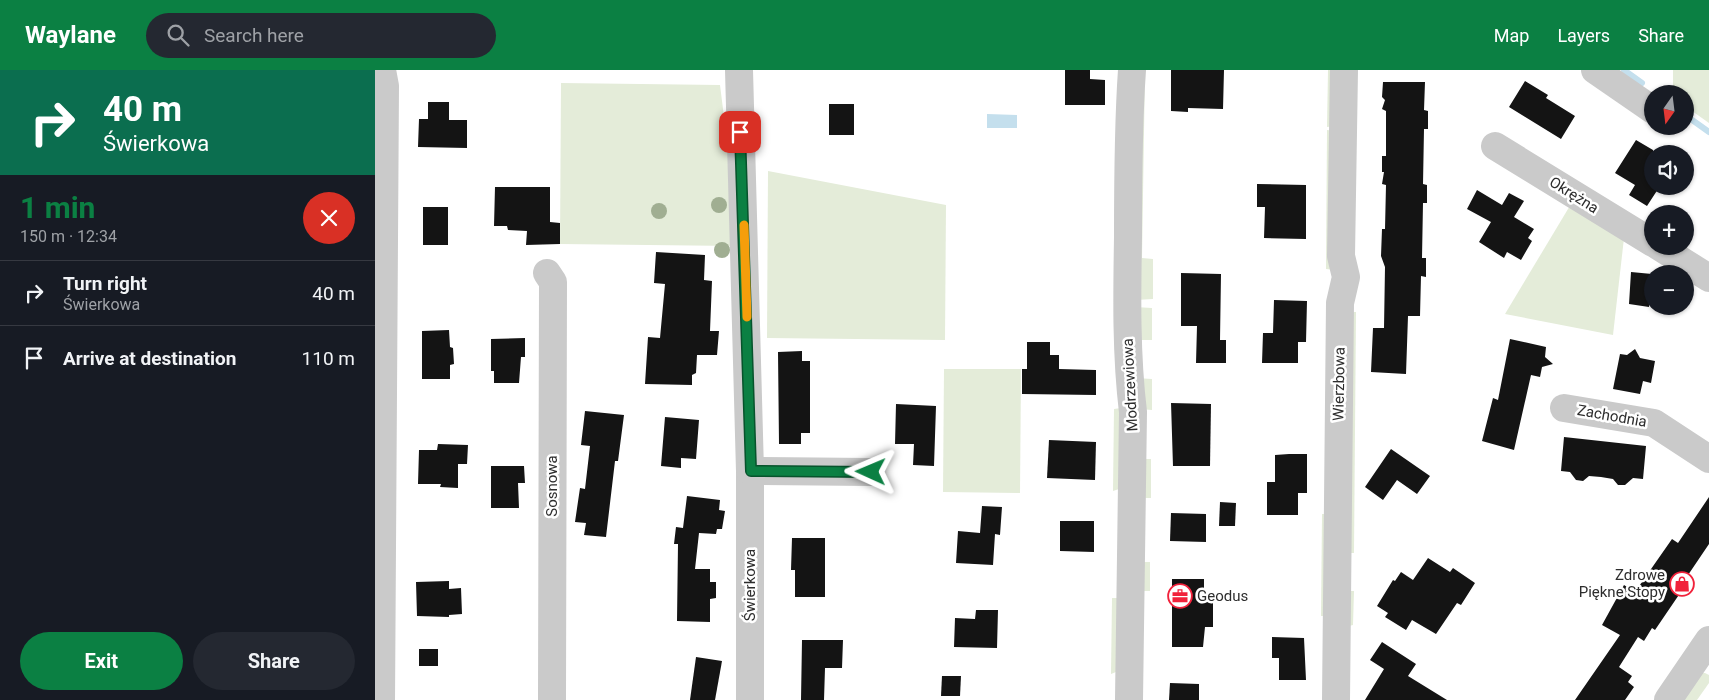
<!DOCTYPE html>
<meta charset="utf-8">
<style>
:root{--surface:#171b24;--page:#242831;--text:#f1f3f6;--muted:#9ea1a6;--line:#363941;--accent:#0b8043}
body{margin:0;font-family:Roboto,sans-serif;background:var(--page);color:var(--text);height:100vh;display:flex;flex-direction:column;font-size:19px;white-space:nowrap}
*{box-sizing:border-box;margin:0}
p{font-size:16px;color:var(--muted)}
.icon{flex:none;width:28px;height:28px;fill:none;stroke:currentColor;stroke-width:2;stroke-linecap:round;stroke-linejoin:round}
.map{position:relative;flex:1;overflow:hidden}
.details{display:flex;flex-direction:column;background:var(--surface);width:375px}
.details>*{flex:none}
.guide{background:#0b6e4f;color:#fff;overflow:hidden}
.needle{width:32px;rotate:194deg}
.controls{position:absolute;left:1269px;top:15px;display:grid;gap:10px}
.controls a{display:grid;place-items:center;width:50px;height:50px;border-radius:50%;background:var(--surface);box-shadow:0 1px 4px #0004;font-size:25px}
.pin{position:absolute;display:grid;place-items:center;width:42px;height:42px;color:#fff;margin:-21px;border-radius:10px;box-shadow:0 2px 8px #0006}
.me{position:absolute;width:55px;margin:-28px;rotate:271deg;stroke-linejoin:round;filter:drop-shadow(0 0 4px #0008)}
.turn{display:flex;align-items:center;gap:18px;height:105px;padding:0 20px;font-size:22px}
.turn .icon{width:65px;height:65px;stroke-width:2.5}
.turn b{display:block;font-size:35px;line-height:42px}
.round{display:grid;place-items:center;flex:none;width:52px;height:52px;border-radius:26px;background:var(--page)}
.head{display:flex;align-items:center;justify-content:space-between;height:85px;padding:0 20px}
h1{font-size:30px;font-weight:700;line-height:38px;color:var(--accent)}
.action{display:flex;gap:10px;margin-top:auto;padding:10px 20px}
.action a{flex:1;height:58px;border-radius:30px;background:var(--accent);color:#fff;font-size:20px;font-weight:700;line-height:58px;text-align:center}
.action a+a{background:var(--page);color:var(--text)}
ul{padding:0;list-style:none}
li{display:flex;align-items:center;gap:15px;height:65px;padding:0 20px;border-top:1px solid var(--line)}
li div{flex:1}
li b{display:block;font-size:19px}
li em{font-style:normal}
header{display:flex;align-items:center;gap:30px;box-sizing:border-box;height:70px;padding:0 25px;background:var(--accent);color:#fff}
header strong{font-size:24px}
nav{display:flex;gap:28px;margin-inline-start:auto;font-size:18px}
.search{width:350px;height:45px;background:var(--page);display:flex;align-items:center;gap:12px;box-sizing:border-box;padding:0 18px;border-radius:28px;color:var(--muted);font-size:19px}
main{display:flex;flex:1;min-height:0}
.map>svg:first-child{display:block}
</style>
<header>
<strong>Waylane</strong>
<div class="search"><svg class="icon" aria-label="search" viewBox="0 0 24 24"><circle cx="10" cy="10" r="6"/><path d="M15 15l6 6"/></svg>Search here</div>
<nav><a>Map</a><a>Layers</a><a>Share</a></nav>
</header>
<main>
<section class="details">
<div class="guide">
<div class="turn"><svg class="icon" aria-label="right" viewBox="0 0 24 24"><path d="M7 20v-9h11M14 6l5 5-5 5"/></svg><div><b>40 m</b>Świerkowa</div></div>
</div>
<div class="head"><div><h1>1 min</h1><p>150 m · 12:34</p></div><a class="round" style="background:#d93025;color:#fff"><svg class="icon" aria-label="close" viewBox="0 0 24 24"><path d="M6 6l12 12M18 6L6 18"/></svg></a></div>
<ul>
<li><svg class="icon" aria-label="right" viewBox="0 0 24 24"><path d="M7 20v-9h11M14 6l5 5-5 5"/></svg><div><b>Turn right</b><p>Świerkowa</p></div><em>40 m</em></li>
<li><svg class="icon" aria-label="arrive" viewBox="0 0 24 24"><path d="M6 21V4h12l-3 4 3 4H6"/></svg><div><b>Arrive at destination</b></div><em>110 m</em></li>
</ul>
<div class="action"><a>Exit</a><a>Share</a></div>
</section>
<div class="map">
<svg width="1334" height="630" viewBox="0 0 1334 630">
<rect width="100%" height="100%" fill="#fff"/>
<g fill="#e4ecd9">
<polygon points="770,0 767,188 778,189 778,229 761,230"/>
<polygon points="953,0 961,0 960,56 952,57"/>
<polygon points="1298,0 1334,0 1334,53 1310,36 1310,24 1298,24"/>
<polygon points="186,13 345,15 355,95 361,176 185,174"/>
<polygon points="952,60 960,61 960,200 951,199"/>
<polygon points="393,101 571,135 570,270 392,268"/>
<polygon points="1196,134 1249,168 1238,265 1130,244"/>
<polygon points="760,237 777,238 777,270 760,270"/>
<polygon points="974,242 981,242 979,483 975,483"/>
<polygon points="569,299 646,299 645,423 568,422"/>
<polygon points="761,308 777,309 777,340 765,339"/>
<polygon points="746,338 744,419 738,421 739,339"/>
<polygon points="765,389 776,389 776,428 767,428"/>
<polygon points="947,444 951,444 953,546 946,546"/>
<rect x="764" y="492" width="11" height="29"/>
<polygon points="970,521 979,521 978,555 974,556"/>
<polygon points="737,528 747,528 741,602 736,604"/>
<polygon points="1326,603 1330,603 1334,605 1334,613 1322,630 1307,630"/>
</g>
<polygon fill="#c4dfed" points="612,44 642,45 642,58 612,58"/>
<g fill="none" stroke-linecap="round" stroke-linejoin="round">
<g stroke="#c4dfed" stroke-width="6">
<polyline points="1249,0 1267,13"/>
<polyline points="1313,47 1334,62"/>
</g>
</g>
<g fill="#141414">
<polygon points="690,0 715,0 715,9 730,10 730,35 690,35"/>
<polygon points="796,0 849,0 848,39 813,38 813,42 796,41"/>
<polygon points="1150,11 1173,25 1171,28 1200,46 1186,69 1134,37"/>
<polygon points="1008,12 1050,12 1049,40 1053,41 1053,59 1049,59 1048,114 1052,115 1052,133 1048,133 1047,188 1051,188 1051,207 1046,206 1045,246 1033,246 1031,304 996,302 998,258 1009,258 1010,197 1006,186 1007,159 1010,159 1011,115 1007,114 1009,102 1007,102 1007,86 1011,86 1011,41 1007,39 1010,30 1007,27"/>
<polygon points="53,32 74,32 74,50 92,50 92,78 43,77 44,49 53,49"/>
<rect x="454" y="34" width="25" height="31"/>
<polygon points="1261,70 1278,80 1278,116 1285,116 1272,136 1254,125 1260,115 1240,103"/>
<polygon points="882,114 931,115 931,169 889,168 890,137 882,137"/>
<polygon points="120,117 175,117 175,152 185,153 185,174 151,175 152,161 133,160 132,156 119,156"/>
<polygon points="1102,120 1127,135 1134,123 1149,131 1139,147 1159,159 1153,168 1157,171 1146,190 1132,182 1129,188 1104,172 1116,152 1092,139"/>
<rect x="48" y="137" width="25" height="38"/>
<polygon points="281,182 330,185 329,210 337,211 335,261 344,261 342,285 322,285 321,303 317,305 317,315 270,314 273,267 285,268 290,214 279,213"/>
<polygon points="1256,202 1277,204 1274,237 1254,234"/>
<polygon points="806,203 846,204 845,270 851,270 851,293 821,293 822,256 806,256"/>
<polygon points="899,230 932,231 931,272 923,272 923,293 887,293 888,263 898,263"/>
<polygon points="74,260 75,277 78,278 79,294 75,295 75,309 47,309 47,261"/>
<polygon points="150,268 150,287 146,287 144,313 119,313 119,301 116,301 116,269"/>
<polygon points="1135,269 1171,277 1170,287 1178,294 1167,297 1165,307 1156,305 1139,380 1107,371 1118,328 1123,330"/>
<polygon points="652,272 675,272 675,285 684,285 684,299 721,300 721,325 647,324 647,299 652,299"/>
<polygon points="1260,279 1265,288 1280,291 1276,313 1268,311 1265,324 1238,319 1245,284 1252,285"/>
<polygon points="427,281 427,291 435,291 435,363 426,363 426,374 404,374 403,282"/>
<polygon points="796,333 836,334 835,396 798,396"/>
<polygon points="521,334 561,336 559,396 538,395 539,374 520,374"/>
<polygon points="210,341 249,345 243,391 240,391 231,467 209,465 211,453 200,452 205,418 210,419 215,376 206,375"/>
<polygon points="290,347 324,350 321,389 306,388 306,398 286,396"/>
<polygon points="1189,367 1271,376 1268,409 1258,408 1250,415 1243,415 1238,409 1226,407 1214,406 1208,411 1201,410 1195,402 1186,401"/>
<polygon points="674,370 721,372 720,410 672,408"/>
<polygon points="63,374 93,375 92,394 83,394 83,418 65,417 66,414 43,414 44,380 62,380"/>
<polygon points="1016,379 1055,406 1042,424 1022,410 1008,430 990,417"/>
<polygon points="914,384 932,384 932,423 923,423 923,445 892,445 892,412 900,412 900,385"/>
<polygon points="116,396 149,396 150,413 143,413 144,438 116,438"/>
<polygon points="312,426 345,430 344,440 350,441 347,459 342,459 341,464 324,463 320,499 335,499 335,512 341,512 341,528 335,529 335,552 302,551 303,474 299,474 301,457 308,458"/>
<polygon points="1334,427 1334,474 1311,508 1314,510 1280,560 1277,558 1269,571 1263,567 1244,597 1257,606 1253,612 1259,617 1250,630 1200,630 1245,565 1227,555 1249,515 1260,522 1297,469 1303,473"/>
<polygon points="845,432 861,433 860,456 844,456"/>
<polygon points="607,436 627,437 625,465 620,464 618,495 581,493 583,461 605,463"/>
<polygon points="796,443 831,444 831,472 795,471"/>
<polygon points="685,451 719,451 719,482 685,481"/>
<polygon points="417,468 450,468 450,527 420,527 420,500 416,500"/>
<polygon points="1053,488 1075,502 1078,498 1100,513 1086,535 1082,533 1061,564 1037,550 1031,560 1010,547 1013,543 1002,536 1018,510 1020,511 1026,502 1038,510"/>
<polygon points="797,509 829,509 829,529 838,529 838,557 830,557 828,577 797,577"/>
<polygon points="74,511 74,519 86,518 87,544 74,545 74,547 42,546 41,512"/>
<polygon points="601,540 623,540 622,578 579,577 580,548 600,549"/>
<polygon points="897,567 929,568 931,610 904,610 904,588 897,588"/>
<polygon points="427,570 468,570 467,598 450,598 449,630 426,630"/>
<polygon points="1007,572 1041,594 1033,606 1072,630 990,630 1009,599 995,590"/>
<rect x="44" y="579" width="19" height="17"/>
<polygon points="321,587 347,591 340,630 315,630"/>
<polygon points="567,606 586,606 585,626 566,626"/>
<polygon points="795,613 824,614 824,630 794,630"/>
</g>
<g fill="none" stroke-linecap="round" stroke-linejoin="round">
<g stroke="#cacaca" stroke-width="28">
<polyline points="364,0 375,401 375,630"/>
<polyline points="1220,0 1278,40"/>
<polyline points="1120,76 1278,173"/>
<polyline points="1283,176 1334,208"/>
<polyline points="172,203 178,212 177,630"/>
<polyline points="1189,338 1279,353 1334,389"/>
<polyline points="375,401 496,402"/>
<polyline points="6,630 10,16 7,0"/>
<path d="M754,630L758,342C751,284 752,226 753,167C753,111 753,56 757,0"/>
<polyline points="961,630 965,233 971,207 966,186 969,0"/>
<polyline points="1293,630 1334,570"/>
</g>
</g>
<g fill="#a0ae92">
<circle cx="344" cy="135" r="8"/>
<circle cx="284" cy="141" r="8"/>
<circle cx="347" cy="180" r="8"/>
</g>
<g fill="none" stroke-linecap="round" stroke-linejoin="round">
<g stroke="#07532c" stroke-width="12">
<polyline id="route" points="365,62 376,401 496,402"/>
</g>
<use href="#route" stroke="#0b8043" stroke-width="9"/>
<polyline stroke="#f59e0b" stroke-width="9" points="369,155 372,247"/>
</g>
<defs>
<g id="shop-ring" transform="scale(1.25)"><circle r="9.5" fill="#fff" stroke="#f1223b" stroke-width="1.5"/><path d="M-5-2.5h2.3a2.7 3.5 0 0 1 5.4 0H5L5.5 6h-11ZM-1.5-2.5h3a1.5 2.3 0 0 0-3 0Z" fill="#f1223b"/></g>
<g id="office-ring" transform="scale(1.25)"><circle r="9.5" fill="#fff" stroke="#f1223b" stroke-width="1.5"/><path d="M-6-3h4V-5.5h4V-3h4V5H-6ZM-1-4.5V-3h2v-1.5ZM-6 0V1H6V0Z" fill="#f1223b"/></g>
</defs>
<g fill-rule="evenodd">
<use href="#shop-ring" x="1307" y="514"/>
<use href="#office-ring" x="805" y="526"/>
</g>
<g text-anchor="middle" stroke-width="5" stroke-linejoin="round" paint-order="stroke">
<g font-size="15" fill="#2d2d2d" stroke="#fff">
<text transform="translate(1199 125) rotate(32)" y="5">Okrężna</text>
<text transform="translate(964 314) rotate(-89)" y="5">Wierzbowa</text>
<text transform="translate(755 315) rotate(-93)" y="5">Modrzewiowa</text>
<text transform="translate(1237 346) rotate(10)" y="5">Zachodnia</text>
<text transform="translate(177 416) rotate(-90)" y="5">Sosnowa</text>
<text transform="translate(375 515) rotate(-90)" y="5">Świerkowa</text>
</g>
<g font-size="15" fill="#2d2d2d" stroke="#fff" text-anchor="end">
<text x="1290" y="510">Zdrowe<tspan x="1290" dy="17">Piękne Stopy</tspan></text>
<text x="822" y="531" text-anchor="start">Geodus</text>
</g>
</g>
</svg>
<div class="controls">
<a><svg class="needle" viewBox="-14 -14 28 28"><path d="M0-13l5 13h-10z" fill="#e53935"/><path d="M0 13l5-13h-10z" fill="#9ea1a6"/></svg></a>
<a><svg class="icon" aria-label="sound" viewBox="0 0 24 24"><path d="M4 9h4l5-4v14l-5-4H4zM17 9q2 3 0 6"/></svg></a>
<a>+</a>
<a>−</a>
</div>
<div class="pin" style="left:365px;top:62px;background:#d93025"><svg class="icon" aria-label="arrive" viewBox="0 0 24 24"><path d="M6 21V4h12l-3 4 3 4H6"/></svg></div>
<svg class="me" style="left:496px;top:402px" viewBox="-20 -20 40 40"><path d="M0-17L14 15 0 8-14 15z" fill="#0b8043" stroke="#fff" stroke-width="4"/></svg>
</div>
</main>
